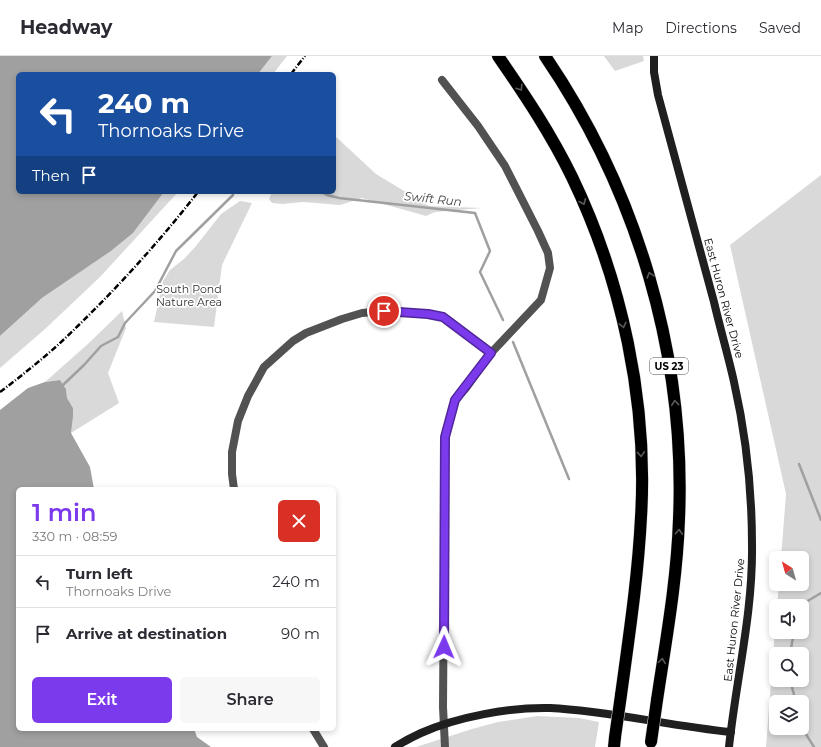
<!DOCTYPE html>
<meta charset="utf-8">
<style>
:root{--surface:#fff;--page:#f7f7f7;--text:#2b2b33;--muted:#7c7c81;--line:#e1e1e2;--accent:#7c3aed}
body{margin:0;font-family:Montserrat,sans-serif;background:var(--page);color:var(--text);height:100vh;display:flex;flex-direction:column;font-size:15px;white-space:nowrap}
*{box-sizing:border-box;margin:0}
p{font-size:13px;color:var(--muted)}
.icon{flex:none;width:22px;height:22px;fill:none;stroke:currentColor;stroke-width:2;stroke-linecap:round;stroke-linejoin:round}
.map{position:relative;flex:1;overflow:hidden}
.drawer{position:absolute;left:16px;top:431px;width:320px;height:244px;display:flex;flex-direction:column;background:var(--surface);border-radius:6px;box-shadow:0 2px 6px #0003}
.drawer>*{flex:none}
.banner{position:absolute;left:16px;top:16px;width:320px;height:122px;border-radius:6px;box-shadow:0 2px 6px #0003;background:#1a4fa0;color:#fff;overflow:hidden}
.needle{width:26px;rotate:323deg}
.tools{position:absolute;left:769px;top:495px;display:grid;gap:8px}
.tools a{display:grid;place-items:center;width:40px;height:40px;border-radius:6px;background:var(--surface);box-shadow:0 2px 6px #0003;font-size:20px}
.pin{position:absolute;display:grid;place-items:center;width:34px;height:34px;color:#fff;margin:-17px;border:2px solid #fff;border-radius:50%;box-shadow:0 1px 4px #0007}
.me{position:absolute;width:44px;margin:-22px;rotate:1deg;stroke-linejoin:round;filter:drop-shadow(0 0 3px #0008)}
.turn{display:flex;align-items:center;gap:14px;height:84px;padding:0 16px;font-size:18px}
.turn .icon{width:52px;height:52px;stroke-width:2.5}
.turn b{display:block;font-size:28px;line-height:34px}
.then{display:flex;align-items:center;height:38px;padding:0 16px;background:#0003;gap:8px;font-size:15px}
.round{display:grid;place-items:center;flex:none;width:42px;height:42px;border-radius:6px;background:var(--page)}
.summary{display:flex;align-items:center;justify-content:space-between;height:68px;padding:0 16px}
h1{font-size:24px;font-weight:600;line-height:30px;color:var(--accent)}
.action{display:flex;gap:8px;margin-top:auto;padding:8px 16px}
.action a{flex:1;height:46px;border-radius:6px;background:var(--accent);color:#fff;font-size:16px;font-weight:600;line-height:46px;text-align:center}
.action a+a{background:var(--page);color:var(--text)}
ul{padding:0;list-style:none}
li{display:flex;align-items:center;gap:12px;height:52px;padding:0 16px;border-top:1px solid var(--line)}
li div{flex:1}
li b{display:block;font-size:15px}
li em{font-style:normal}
header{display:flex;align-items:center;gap:24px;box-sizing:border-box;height:56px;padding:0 20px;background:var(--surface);border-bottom:1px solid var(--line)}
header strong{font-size:19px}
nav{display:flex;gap:22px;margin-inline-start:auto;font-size:14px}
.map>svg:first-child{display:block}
</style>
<header>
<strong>Headway</strong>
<nav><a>Map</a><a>Directions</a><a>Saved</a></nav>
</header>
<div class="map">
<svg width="821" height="691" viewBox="0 0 821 691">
<rect width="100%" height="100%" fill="#fff"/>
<g fill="#d9d9d9" fill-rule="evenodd">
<polygon points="272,0 287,0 273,18 258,18"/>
<polygon points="604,0 643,0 644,5 615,15"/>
<polygon points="334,79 376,118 429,150 482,152 435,156 426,160 362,142 340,149 303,146 283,148 272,147 269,143 272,136 334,136"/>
<path d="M821,119V691H766L776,560V576H802V550H777L779,528H802V502H781L786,438L730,189ZM776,598H802V624H776ZM776,646H802V672H776Z"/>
<polygon points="164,136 178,136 100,221 45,273 0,312 0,280 42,242 111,195 133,177"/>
<polygon points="240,145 252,147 222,209 214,271 154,266 163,225 170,214 184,203 196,190 221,158"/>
<polygon points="122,255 126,272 108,317 119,347 71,377 73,361 73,352 67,342 66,333 60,324 45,326 89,287"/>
<polygon points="537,660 579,662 599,666 595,691 416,691 472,673 498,666"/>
</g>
<g fill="#a0a0a0">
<polygon points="0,0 272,0 258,18 18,18 18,136 164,136 133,177 111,195 42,242 0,280"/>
<polygon points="60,324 66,333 67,342 73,352 73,361 71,377 90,411 94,433 18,433 18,673 194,673 197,681 211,691 0,691 0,354 28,332 45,326"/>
</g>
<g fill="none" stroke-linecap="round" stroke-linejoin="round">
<g stroke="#a0a0a0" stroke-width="2.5">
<polyline points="321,136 327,139 339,142 475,157 490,195 480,216 503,264"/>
<polyline points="513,286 569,423"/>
<polyline points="63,329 84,309 101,290 118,281 125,267 155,235 176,195 233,139 233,136"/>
<polyline points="799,408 821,464"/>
<polyline points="799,550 821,537"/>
<polyline points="790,598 794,576"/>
<polyline points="790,624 796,646"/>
<polyline points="802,672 814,691"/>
</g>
<g stroke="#dbdbdb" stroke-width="13">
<g id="highway">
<path d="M498,0C525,39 551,78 572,121C622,225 648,346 641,461C638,521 629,580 621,639"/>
<path d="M545,0C637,135 686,299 679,463C677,524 666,584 657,644"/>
<polyline points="614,691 615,681"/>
</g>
</g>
<g stroke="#525252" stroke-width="8">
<polyline points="442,24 478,70 505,110 538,175 548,197 550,212 541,244 491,297 466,332 455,344 445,381 443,651 445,691"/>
<polyline points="234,433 232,418 232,396 238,365 248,340 264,311 293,285 306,277 342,263 362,257 384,255 428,258 443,261 491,297"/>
<polyline points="313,673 324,691"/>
</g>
<g stroke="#1f1f1f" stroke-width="8">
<path d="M654,0V16L658,39C676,108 696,177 714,246C720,272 728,299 734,326C746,379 752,435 752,489C753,557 736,624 729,691"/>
<path d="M395,691C403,686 412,681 421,677C457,661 510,651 550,652C610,655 670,670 731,676"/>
</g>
<use href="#highway" stroke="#000" stroke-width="12"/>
<g stroke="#000" stroke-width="2.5" stroke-dasharray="6 2 1 2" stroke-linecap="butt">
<polyline points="291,18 305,0"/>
<path d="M0,336C20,321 40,305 59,288C109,241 156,190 198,136"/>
</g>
<g stroke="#dbdbdb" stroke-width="13" stroke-linecap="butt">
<g id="highway-bridge">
<polyline points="615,681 621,639"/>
<polyline points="651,686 657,644"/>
</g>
</g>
<use href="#highway-bridge" stroke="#000" stroke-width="12"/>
</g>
<defs><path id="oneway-chevron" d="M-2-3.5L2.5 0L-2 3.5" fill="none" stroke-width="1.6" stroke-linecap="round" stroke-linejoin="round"/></defs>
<g stroke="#595959">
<use href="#oneway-chevron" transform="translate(520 32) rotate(56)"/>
<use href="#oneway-chevron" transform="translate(583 146) rotate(67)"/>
<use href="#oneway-chevron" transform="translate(650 219) rotate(-106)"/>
<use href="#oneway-chevron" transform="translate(623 269) rotate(76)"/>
<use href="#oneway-chevron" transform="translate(675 347) rotate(-96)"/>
<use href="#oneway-chevron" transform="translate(641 398) rotate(86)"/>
<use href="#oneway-chevron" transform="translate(679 476) rotate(-86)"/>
<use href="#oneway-chevron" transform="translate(662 605) rotate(-82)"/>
</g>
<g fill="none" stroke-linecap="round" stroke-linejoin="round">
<g stroke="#51269a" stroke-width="10">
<polyline id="route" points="384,255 428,258 443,261 491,297 455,344 445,381 444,591"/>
</g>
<use href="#route" stroke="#7c3aed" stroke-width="7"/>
</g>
<g text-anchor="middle" stroke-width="3.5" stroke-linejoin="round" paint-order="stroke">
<rect fill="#fff" stroke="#4c4c4c" stroke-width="1" x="650" y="302" width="38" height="16" rx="3"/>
<g font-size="10" font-weight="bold" fill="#000">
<text x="669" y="314">US 23</text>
</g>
<g font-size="11" fill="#303030" stroke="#fff">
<text x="189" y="237">South Pond<tspan x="189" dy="13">Nature Area</tspan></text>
</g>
<g font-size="11" fill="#000" stroke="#fff">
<text transform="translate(724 242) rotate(75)" y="4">East Huron River Drive</text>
<text transform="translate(734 564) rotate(-84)" y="4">East Huron River Drive</text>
</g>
<g font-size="12" font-style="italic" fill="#414141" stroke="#fff">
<text transform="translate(433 143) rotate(6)" y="4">Swift Run</text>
</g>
</g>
</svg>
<div class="tools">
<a><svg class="needle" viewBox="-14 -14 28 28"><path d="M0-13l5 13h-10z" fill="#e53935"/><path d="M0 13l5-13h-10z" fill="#7c7c81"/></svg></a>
<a><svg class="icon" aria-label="sound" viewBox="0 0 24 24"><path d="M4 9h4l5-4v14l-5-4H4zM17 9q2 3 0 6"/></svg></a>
<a><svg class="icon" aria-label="search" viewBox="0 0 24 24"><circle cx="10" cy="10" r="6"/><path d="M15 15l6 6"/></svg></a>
<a><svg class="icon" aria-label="layers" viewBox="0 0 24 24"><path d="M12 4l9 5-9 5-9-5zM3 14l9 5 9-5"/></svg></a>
</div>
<div class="pin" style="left:384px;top:255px;background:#d93025"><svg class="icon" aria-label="arrive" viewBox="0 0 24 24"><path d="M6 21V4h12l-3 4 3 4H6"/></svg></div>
<svg class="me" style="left:444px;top:591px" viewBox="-20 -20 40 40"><path d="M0-17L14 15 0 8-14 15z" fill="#7c3aed" stroke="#fff" stroke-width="4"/></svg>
<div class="banner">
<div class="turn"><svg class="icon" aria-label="left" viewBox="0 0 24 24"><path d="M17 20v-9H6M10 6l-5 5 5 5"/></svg><div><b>240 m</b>Thornoaks Drive</div></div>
<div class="then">Then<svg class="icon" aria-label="arrive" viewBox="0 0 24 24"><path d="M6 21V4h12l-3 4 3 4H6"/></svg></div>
</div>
<section class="drawer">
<div class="summary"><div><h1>1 min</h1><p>330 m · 08:59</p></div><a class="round" style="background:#d93025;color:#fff"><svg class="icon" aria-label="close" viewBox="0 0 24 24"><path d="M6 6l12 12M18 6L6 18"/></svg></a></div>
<ul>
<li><svg class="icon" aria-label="left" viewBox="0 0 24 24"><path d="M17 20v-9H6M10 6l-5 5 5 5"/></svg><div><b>Turn left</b><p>Thornoaks Drive</p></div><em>240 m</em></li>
<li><svg class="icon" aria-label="arrive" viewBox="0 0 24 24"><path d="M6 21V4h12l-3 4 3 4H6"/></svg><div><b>Arrive at destination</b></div><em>90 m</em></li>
</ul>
<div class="action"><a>Exit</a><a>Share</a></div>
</section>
</div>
